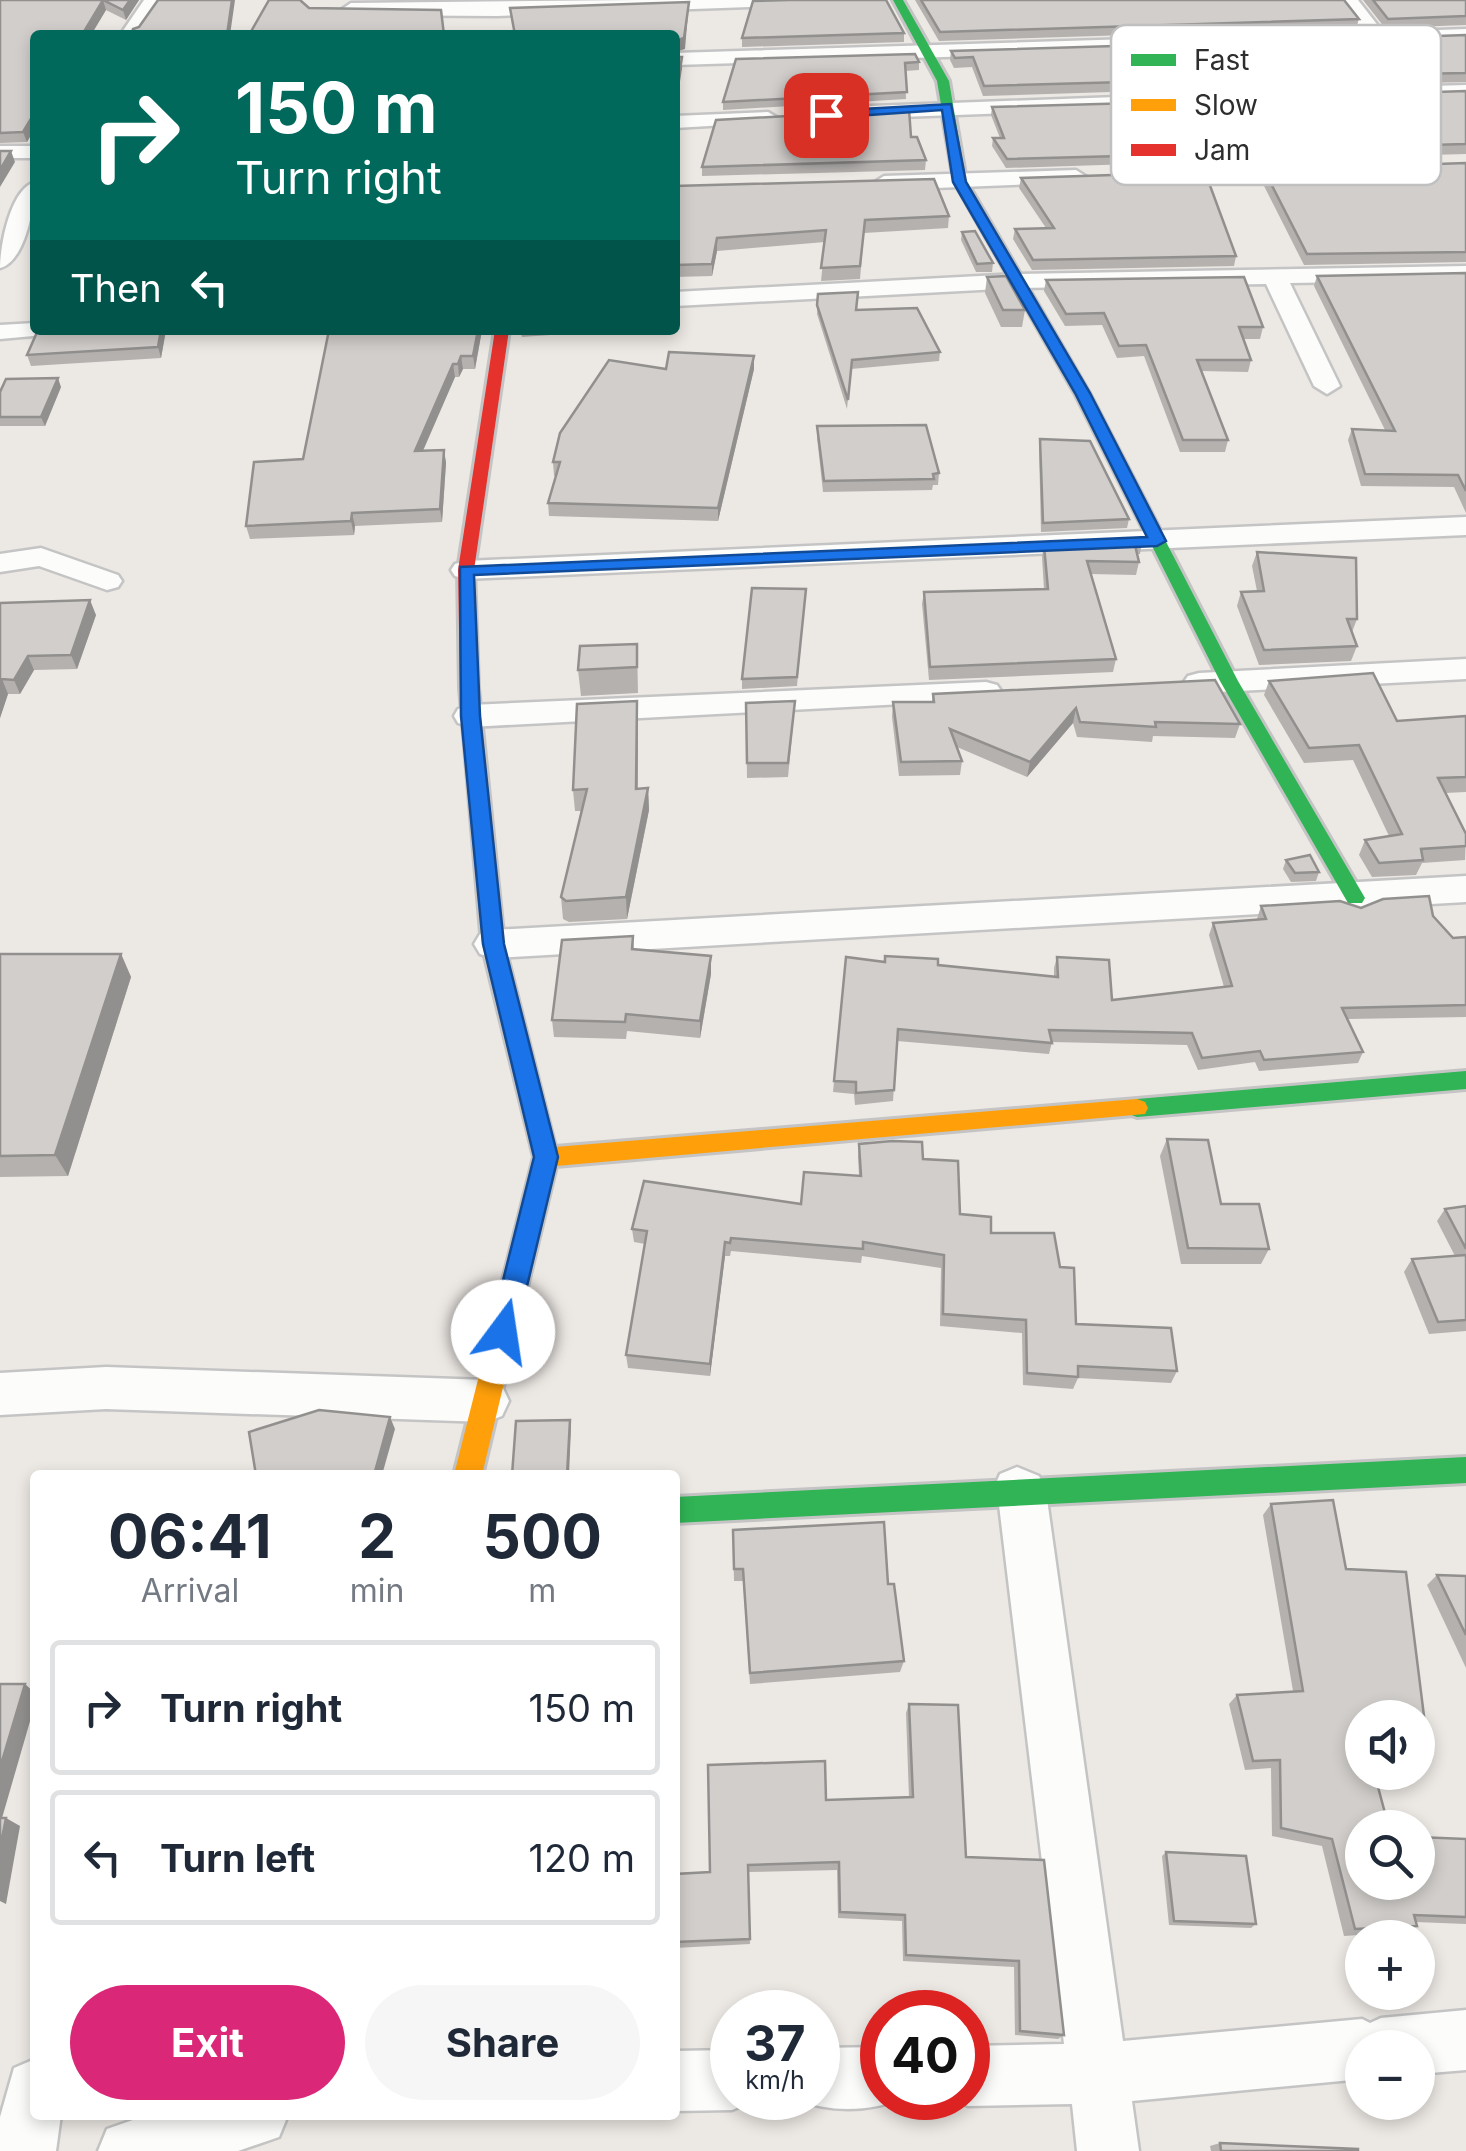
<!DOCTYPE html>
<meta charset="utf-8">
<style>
:root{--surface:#fff;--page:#f6f6f7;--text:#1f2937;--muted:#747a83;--line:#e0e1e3;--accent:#db2777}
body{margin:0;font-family:Inter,sans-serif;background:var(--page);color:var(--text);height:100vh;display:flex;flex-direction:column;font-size:38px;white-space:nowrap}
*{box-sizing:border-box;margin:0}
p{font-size:32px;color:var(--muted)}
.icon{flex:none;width:55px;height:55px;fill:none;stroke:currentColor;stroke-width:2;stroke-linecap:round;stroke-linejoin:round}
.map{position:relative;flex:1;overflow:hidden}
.side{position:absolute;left:30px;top:1470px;width:650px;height:650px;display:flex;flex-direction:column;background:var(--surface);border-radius:10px;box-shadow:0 5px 15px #0003}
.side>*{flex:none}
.guide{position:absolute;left:30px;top:30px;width:650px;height:305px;border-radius:10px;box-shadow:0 5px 15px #0003;background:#00695c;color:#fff;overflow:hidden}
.tools{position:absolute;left:1345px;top:1700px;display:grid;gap:20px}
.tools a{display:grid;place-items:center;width:90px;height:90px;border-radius:50%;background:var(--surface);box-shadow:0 5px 15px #0003;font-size:50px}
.speed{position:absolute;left:710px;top:1990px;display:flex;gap:20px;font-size:50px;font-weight:700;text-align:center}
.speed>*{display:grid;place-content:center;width:130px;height:130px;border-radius:50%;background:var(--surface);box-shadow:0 5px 15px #0003;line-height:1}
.speed small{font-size:25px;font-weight:400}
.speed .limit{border:15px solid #d22;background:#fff;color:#111}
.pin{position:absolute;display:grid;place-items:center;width:85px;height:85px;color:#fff;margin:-42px;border-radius:20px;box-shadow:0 5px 15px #0006}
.me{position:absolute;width:110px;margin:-55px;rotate:14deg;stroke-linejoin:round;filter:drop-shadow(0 0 8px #0008)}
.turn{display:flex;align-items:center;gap:35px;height:210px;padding:0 40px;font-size:45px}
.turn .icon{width:130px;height:130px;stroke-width:2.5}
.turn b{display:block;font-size:70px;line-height:85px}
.then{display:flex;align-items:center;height:95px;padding:0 40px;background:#0003;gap:20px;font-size:38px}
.eta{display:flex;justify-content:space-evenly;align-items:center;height:170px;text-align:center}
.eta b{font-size:60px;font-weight:700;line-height:70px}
.primary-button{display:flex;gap:20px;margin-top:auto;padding:20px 40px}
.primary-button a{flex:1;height:115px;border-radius:60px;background:var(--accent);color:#fff;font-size:40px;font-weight:700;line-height:115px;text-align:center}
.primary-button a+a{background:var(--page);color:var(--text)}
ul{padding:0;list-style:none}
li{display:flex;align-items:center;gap:30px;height:135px;margin:0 20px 15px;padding:0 20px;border:5px solid var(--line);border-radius:10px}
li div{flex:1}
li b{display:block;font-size:38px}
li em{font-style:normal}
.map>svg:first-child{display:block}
</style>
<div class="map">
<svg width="1466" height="2151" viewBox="0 0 1466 2151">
<rect width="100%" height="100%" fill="#ece8e4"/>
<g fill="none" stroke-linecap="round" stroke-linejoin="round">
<g stroke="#c5c4c5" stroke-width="5">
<g id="street">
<polygon points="144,0 162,0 138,35 120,35"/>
<polygon points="637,0 816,0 807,5 497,16 351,15 342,9 351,3"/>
<polygon points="1339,0 1358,0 1383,32 1466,29 1466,41 1397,43 1404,50 1394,56 1373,44 675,65 675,53 1364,32"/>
<polygon points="1279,76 1286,78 1296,90 1466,85 1466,97 1305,102 1357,168 1346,174 1338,173 1285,103 845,119 835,113 845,107 1276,91 1269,82"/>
<polygon points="768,112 778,118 775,122 675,128 675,116"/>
<rect x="0" y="146" width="35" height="12"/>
<polygon points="1316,163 1327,169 1324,174 1154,182 1143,175 1154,168"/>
<polygon points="1076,170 1087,177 1084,182 884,190 873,183 884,176"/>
<path d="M35,182C35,205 25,262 0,268C0,246 10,189 35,182Z"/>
<polygon points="1466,266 1466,280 1290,283 1340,386 1327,394 1314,386 1266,284 1018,288 675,306 675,292 1018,274"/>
<polygon points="35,323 35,330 47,330 44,335 0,339 0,325"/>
<polygon points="1466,517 1466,535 466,579 455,576 451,570 455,564 466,561"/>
<polygon points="41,548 118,575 122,581 118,587 107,590 39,566 0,572 0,554"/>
<polygon points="1466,659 1466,679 1199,693 1188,690 1183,683 1188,676 1199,673"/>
<polygon points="986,682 997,685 1002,692 997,699 470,727 458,723 454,716 458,709 470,705"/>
<polygon points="1466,876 1466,902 493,958 480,954 474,944 480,934 493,930"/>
<polygon points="106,1367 486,1380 502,1386 509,1401 502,1416 486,1422 106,1409 0,1415 0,1373"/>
<polygon points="1017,1467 1039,1476 1046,1492 1123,2041 1362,2019 1370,2023 1381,2018 1466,2010 1466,2070 1418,2074 1418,2048 1362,2048 1362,2079 1132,2101 1139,2151 1077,2151 1072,2104 968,2106 947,2098 968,2098 968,2046 1064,2044 999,1505 993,1490 1000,1474"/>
<path d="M882,2047V2098H903C871,2112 829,2113 797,2099L818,2098V2048Z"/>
<polygon points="732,2050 732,2098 755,2098 753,2101 732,2110 675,2111 675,2051"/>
<polygon points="35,2059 35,2115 61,2115 56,2151 0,2151 0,2117 14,2068"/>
<polygon points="147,2115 288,2115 279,2137 238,2151 98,2151 107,2129"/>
</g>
</g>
<g stroke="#c5c4c5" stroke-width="6">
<g id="fast">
<polygon points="893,0 903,0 949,81 966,181 1089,393 1238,681 1365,898 1362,903 1348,903 1220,681 1075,393 954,181 937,81"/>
<polygon points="1466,1071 1466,1089 1137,1117 1129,1114 1126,1108 1129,1102 1137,1099"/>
<polygon points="1466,1457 1466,1483 675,1523 675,1497"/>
</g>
</g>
<g stroke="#c5c4c5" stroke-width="6">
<polygon id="slow" points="469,682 478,688 504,944 555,1147 1137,1099 1145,1102 1148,1108 1145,1114 556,1166 482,1475 454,1475 534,1157 482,944 460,688"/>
</g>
<g stroke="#c5c4c5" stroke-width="6">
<polygon id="jam" points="495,330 509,330 474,570 478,688 469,694 460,688 458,570"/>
</g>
<use href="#street" fill="#fcfcfb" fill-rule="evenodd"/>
<use href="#fast" fill="#30b455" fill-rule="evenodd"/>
<use href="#slow" fill="#ff9f0a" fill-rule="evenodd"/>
<use href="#jam" fill="#e5322d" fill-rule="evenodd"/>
</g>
<g fill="#b4b1af">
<polygon points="0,0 139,0 126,20 106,10 91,35 35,35 35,128 27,142 0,143"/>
<polygon points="915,0 1344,0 1359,19 1356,28 939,41"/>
<polygon points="1363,0 1466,0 1466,25 1385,28"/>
<polygon points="904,33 904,42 742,47 742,38"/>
<polygon points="1466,35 1466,82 1298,86 1280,72 1271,77 1268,87 983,96 972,67 954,68 950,60 951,51 1399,50 1406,45 1409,37"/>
<polygon points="736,59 919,62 919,70 905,71 906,99 723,110 723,102"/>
<polygon points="1466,91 1466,154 1354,157 1313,106 1315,96"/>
<polygon points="1227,101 1325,150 1323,158 1251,161 1225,109"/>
<polygon points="992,107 1209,109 1185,120 1197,154 1196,162 1006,168 992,146 993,138 1000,138 991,115"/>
<polygon points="926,160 925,170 702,176 702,167"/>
<polygon points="1466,163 1466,262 1304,265 1261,180 1264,170"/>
<polygon points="1021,178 1236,256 1234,266 1032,270 1013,239 1015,229 1046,228 1019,188"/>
<polygon points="675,186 949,216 948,228 864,233 860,279 821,281 825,242 717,251 712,276 675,277"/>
<polygon points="962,232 993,263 992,272 976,272 961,240"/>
<polygon points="1466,273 1466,513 1454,487 1361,486 1348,440 1352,429 1385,430 1314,286 1317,276"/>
<polygon points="987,277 1025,310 1022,327 1001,327 985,293"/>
<polygon points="1046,280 1263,327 1260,339 1243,339 1251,360 1248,372 1201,371 1228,440 1225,452 1180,452 1144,356 1117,358 1102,325 1065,326 1044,291"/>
<polygon points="818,294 857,310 940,352 939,361 851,369 847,409 817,314"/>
<polygon points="166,330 161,358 31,366 27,355"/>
<polygon points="329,330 482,330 475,369 463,369 459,377 455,377 423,451 444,450 446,463 442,522 355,526 354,535 250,539 246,526 303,459"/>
<polygon points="520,330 592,330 592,332 522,337"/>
<polygon points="754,356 754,369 718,521 549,516 548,503 556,475 554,476 553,462 666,369"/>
<polygon points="61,387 45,426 0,426 0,392"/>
<polygon points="817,426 939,473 938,485 933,485 932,490 823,492 817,437"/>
<polygon points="1040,439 1129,519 1127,528 1041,532 1039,448"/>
<polygon points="1142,541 1140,554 1137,554 1139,562 1136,575 1091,574 1116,659 1113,672 929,680 922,604 924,592 1044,589 1042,557 1044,545"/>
<polygon points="1257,552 1357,619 1352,632 1357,646 1351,661 1259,665 1237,606 1241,592 1257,591 1252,566"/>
<polygon points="806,589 797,686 742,689 742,679"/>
<polygon points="0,603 96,615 77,669 34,670 20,694 8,694 0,718"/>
<polygon points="637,644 638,693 581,696 578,670"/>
<polygon points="1269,681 1397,721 1466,716 1466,792 1445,793 1466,834 1465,860 1422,863 1416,875 1372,877 1359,855 1365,840 1389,836 1353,760 1304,763 1264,695"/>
<polygon points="933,694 1240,724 1235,738 1153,736 1152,742 1077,737 1073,723 1027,777 957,747 962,761 960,775 899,776 892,717 893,702 932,702"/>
<polygon points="746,703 794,715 788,777 747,778"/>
<polygon points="638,723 638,789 648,788 649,810 627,919 569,922 563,919 561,897 581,811 575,811 573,790"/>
<polygon points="1286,860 1319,872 1316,881 1291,882 1283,869"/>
<polygon points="1261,906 1361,908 1433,916 1453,938 1466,937 1466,1017 1348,1019 1363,1052 1358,1063 1259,1071 1255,1062 1198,1070 1187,1045 1052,1042 1049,1054 897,1041 893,1101 855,1105 854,1094 833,1092 846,957 884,962 938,965 1054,977 1054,968 1057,957 1112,1000 1224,987 1209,935 1213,923 1257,919"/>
<polygon points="633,936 634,949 711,956 711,974 700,1038 627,1031 626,1039 554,1037 552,1020"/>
<polygon points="0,954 121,954 131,977 68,1176 0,1177"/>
<polygon points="1167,1139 1221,1204 1269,1249 1261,1264 1181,1264 1160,1156"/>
<polygon points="859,1144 923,1159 960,1214 991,1233 1060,1267 1076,1324 1177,1371 1171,1383 1078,1378 1073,1389 1023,1385 1022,1333 940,1326 941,1268 862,1256 861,1263 731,1251 730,1256 725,1256 710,1376 628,1368 626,1355 645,1244 634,1242 632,1229 801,1204 859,1176 858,1157"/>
<polygon points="1466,1206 1466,1331 1429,1334 1404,1272 1412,1259 1455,1256 1437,1221 1445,1209"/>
<polygon points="1271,1504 1346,1569 1426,1732 1418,1739 1418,1718 1362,1718 1362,1882 1466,1839 1466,1924 1416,1922 1417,1926 1405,1932 1344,1936 1322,1846 1272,1836 1271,1768 1245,1770 1229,1704 1237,1695 1293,1691 1263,1515"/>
<polygon points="733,1530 888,1584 904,1661 900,1672 750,1684 743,1581 734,1581"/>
<polygon points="1437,1575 1466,1576 1466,1668 1427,1585"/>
<polygon points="909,1704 966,1857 1064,2035 1058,2039 1015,2035 1014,1967 903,1961 902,1921 838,1918 837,1870 748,1872 750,1944 675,1948 675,1874 710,1872 826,1800 909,1798 906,1713"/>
<polygon points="1166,1852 1256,1924 1251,1928 1169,1925 1162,1856"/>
<polygon points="1220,2143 1358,2151 1211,2151 1210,2146"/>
</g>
<g fill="#92908e">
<polygon points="103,0 106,10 91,35 82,35"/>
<polygon points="130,0 139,0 126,20 123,10"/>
<polygon points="232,0 235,0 230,35 227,35"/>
<polygon points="689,2 685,49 675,52 675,41"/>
<polygon points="682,57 682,69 675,113 675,101"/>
<polygon points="1282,63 1280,72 1267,79 1269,69"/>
<polygon points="1211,101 1209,109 1181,121 1182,113"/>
<polygon points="35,112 35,128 27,142 23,132"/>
<polygon points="11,151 15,162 0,187 0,170"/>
<polygon points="717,238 717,251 712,276 712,264"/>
<polygon points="161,330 166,330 161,358 158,347"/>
<polygon points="478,330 482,330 475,369 473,356"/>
<polygon points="461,356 463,369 459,377 458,364"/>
<polygon points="754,356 754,369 718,521 718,508"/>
<polygon points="453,364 455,377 417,464 415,451"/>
<polygon points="58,378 61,387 45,426 41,417"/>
<polygon points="444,450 446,463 442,522 440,509"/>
<polygon points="352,513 355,526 354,535 351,521"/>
<polygon points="90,600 96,615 77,669 71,655"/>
<polygon points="28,656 34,670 20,694 14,680"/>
<polygon points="2,679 8,694 0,718 0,684"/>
<polygon points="637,701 638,723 637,811 636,789"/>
<polygon points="1076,708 1073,723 1027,777 1030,762"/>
<polygon points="648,788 649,810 627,919 626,897"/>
<polygon points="121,954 131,977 68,1176 55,1155"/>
<polygon points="711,956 711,974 700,1038 700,1021"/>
<polygon points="725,1242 725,1256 710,1376 710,1364"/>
<polygon points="390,1417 395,1429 382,1475 374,1475"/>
<polygon points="570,1420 571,1427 569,1475 567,1475"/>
<polygon points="25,1684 35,1693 35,1704 0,1825 0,1768"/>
<polygon points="6,1818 20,1826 6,1904 0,1901 0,1848"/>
</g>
<g fill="#d1cecb" stroke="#92908e" stroke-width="2.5">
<polygon points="0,0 103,0 82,35 35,35 35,112 23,132 0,133"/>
<polygon points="103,0 130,0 123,10"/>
<polygon points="158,0 232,0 227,35 131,35 133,29 139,27"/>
<polygon points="269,0 300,0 309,8 441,10 444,35 249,35"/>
<polygon points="789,0 886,0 904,33 742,38 753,1"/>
<polygon points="921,0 1344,0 1359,19 940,32"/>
<polygon points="1373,0 1466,0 1466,16 1388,19"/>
<polygon points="689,2 684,38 675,41 675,35 515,35 510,8"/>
<polygon points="1466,35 1466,73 1300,76 1282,63 1269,69 1271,78 984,86 973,57 955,58 951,51 1375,38 1399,50 1409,44 1409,37"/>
<polygon points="915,54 919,62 905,63 907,92 723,102 736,59"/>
<polygon points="675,57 682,57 675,101"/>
<polygon points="1466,91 1466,144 1357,147 1315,96"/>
<polygon points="1211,101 1182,113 1197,154 1007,159 993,138 1004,138 992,107"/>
<polygon points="909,109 911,137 917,137 926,160 702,167 716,120"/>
<polygon points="0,151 11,151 0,170"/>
<polygon points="1466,163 1466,252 1307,254 1264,170"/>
<polygon points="1205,172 1236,256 1033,260 1015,229 1054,228 1021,178"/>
<polygon points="934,179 949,216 865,220 860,266 821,268 826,230 717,238 712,264 675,265 675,186"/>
<polygon points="975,231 993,263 977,264 962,232"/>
<polygon points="1466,273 1466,491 1458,475 1365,474 1352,429 1395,431 1317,276"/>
<polygon points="1006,276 1025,310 1003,310 987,277"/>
<polygon points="1244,277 1263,327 1239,327 1251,360 1197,360 1228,440 1183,440 1146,345 1119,346 1104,313 1066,314 1046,280"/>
<polygon points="858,292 856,310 917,308 940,352 852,360 848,400 817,305 818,294"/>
<polygon points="38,330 161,330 158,347 27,355"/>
<polygon points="329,330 478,330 473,356 461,356 458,364 453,364 415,451 444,450 440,509 352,513 351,521 246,526 254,462 303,459"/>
<polygon points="669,352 754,356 718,508 548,503 560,462 553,462 560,433 609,360 666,369"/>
<polygon points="58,378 41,417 0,417 0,392 6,379"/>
<polygon points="926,425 939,473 933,474 934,479 824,481 817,426"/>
<polygon points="1040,439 1090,441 1129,519 1043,523"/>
<polygon points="1134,541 1139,562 1087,561 1116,659 930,667 924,592 1048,589 1044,545 1142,541 1143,541"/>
<polygon points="1257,552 1356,558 1357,619 1347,619 1357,646 1264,650 1241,592 1264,591"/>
<polygon points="752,588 806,589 797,677 742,679"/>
<polygon points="90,600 71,655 28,656 14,680 2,679 0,684 0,603"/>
<polygon points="637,644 637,667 578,670 580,646"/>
<polygon points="1373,673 1397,721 1466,716 1466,777 1438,778 1466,834 1466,846 1421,849 1423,860 1379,863 1365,840 1402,834 1359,745 1309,748 1269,681"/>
<polygon points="1215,680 1240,724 1155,722 1156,727 1080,722 1076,708 1030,762 950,729 962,761 901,762 893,702 934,702 933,694"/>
<polygon points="637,701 636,789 648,788 626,897 566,901 561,897 587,789 573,790 577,704"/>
<polygon points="795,701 788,763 747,763 746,703"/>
<polygon points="1310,855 1319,872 1295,873 1286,860"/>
<polygon points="1429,896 1433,916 1453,938 1466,937 1466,1005 1342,1008 1363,1052 1264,1060 1260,1051 1202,1058 1192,1033 1049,1030 1052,1043 898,1029 894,1090 856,1093 856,1082 834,1081 846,957 885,962 885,956 938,959 938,965 1058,977 1057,957 1109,960 1112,1000 1232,986 1213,923 1266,919 1261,906 1340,901 1361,908 1383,899"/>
<polygon points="633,936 632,949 711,956 700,1021 626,1014 625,1022 552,1020 562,940"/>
<polygon points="0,954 121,954 55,1155 0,1156"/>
<polygon points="1167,1139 1208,1140 1221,1204 1259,1204 1269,1249 1188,1248"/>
<polygon points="892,1141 922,1142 923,1159 958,1161 960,1214 991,1217 991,1233 1054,1233 1060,1267 1074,1268 1076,1324 1171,1328 1177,1371 1078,1366 1078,1377 1027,1373 1026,1320 943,1314 944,1255 863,1242 863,1249 731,1238 730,1243 725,1242 710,1364 626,1355 647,1231 632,1229 644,1181 801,1204 804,1172 861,1176 859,1144"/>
<polygon points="1466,1206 1466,1249 1445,1209"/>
<polygon points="1466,1255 1466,1320 1438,1322 1412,1259"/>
<polygon points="319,1410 390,1417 374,1475 256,1475 249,1432"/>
<polygon points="570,1420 567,1475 512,1475 516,1421"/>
<polygon points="1333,1500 1346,1569 1406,1572 1426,1732 1418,1731 1418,1718 1362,1718 1362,1723 1360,1723 1362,1732 1362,1772 1374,1772 1389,1828 1362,1828 1362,1882 1418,1882 1418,1837 1466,1839 1466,1917 1414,1915 1417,1926 1355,1929 1332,1839 1281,1828 1280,1760 1253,1761 1237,1695 1303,1691 1271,1504"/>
<polygon points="884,1522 888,1584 894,1584 904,1661 750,1673 743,1569 734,1569 733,1530"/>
<polygon points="1437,1575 1466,1576 1466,1635"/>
<polygon points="0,1684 25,1684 0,1768"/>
<polygon points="909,1704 958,1705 966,1857 1044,1860 1064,2035 1020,2031 1019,1961 906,1955 905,1915 840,1912 839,1862 748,1865 750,1939 675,1942 675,1874 710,1872 708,1765 825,1761 826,1800 913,1797"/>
<polygon points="0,1818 6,1818 0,1848"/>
<polygon points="1166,1852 1246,1856 1256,1924 1174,1921"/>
<polygon points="1220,2143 1358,2149 1358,2151 1221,2151"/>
</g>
<polygon fill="#1a73e8" stroke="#114b97" stroke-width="2.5" points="951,104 966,182 1090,393 1166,541 1157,546 474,575 480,716 504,944 558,1157 516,1332 512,1340 503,1343 494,1340 490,1332 534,1157 483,944 461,716 460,567 1147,537 1075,393 953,182 942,110 826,118 820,115 826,111"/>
<rect x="1111" y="25" width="330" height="160" rx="15" fill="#fff" stroke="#c0c0c0" stroke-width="2.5"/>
<rect x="1131" y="54" width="45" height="12" fill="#30b455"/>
<rect x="1131" y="99" width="45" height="12" fill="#ff9f0a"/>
<rect x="1131" y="144" width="45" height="12" fill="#e5322d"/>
<g font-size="28" fill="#2e2e2e">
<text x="1194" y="70">Fast</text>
<text x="1194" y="115">Slow</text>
<text x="1194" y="160">Jam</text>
</g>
</svg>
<div class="tools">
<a><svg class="icon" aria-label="sound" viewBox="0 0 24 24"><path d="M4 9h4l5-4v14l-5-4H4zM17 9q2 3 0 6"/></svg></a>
<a><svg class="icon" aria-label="search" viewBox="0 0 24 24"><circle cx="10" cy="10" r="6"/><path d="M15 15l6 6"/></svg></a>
<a>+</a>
<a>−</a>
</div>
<div class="speed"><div>37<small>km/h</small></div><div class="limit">40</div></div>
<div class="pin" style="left:826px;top:115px;background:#d93025"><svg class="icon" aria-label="arrive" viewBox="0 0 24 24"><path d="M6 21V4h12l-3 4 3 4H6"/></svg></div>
<svg class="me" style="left:503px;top:1332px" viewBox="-20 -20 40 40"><circle r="19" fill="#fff"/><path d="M0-13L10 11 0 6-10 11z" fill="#1a73e8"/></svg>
<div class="guide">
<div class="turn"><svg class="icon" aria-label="right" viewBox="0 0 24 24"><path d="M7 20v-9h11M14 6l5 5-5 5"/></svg><div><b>150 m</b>Turn right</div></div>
<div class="then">Then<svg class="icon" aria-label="left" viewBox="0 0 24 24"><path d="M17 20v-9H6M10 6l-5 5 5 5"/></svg></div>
</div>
<section class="side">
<div class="eta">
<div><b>06:41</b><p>Arrival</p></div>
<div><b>2</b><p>min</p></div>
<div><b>500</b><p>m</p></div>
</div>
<ul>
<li><svg class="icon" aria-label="right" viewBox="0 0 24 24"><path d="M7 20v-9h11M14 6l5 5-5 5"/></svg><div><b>Turn right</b></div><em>150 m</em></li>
<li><svg class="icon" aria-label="left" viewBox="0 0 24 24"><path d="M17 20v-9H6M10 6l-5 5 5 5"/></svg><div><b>Turn left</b></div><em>120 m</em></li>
</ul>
<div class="primary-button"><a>Exit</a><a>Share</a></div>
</section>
</div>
